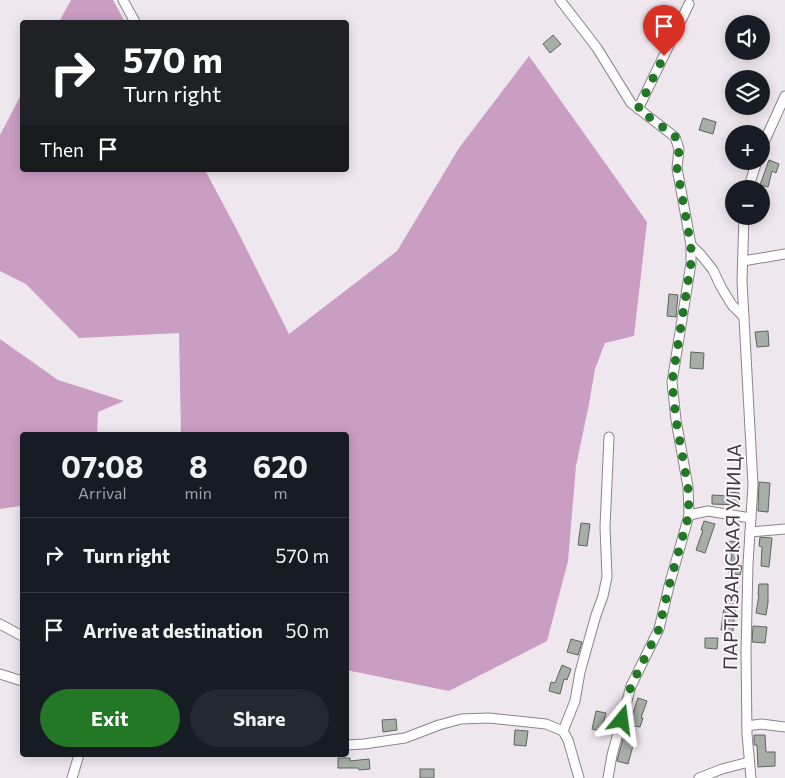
<!DOCTYPE html>
<meta charset="utf-8">
<style>
:root{--surface:#171b24;--page:#242831;--text:#f1f3f6;--muted:#9ea1a6;--line:#363941;--accent:#227824}
body{margin:0;font-family:Commissioner,sans-serif;background:var(--page);color:var(--text);height:100vh;display:flex;flex-direction:column;font-size:19px;white-space:nowrap}
*{box-sizing:border-box;margin:0}
p{font-size:16px;color:var(--muted)}
.icon{flex:none;width:28px;height:28px;fill:none;stroke:currentColor;stroke-width:2;stroke-linecap:round;stroke-linejoin:round}
.map{position:relative;flex:1;overflow:hidden}
.drawer{position:absolute;left:20px;top:432px;width:329px;height:325px;display:flex;flex-direction:column;background:var(--surface);border-radius:5px;box-shadow:0 2px 12px #0003}
.drawer>*{flex:none}
.top-card{position:absolute;left:20px;top:20px;width:329px;height:152px;border-radius:5px;box-shadow:0 2px 12px #0003;background:#202124;color:#fff;overflow:hidden}
.controls{position:absolute;left:725px;top:15px;display:grid;gap:10px}
.controls a{display:grid;place-items:center;width:45px;height:45px;border-radius:50%;background:var(--surface);box-shadow:0 2px 12px #0003;font-size:25px}
.pin{position:absolute;display:grid;place-items:center;width:42px;height:42px;color:#fff;margin:-51px -21px;border-radius:50% 50% 50% 0;rotate:-45deg;box-shadow:0 0 5px #0007}
.pin .icon{rotate:45deg}
.me{position:absolute;width:55px;margin:-28px;rotate:16deg;stroke-linejoin:round;filter:drop-shadow(0 0 4px #0008)}
.turn{display:flex;align-items:center;gap:18px;height:105px;padding:0 20px;font-size:22px}
.turn .icon{width:65px;height:65px;stroke-width:2.5}
.turn b{display:block;font-size:35px;line-height:42px}
.then{display:flex;align-items:center;height:48px;padding:0 20px;background:#0003;gap:10px;font-size:19px}
.eta{display:flex;justify-content:space-evenly;align-items:center;height:85px;text-align:center}
.eta b{font-size:30px;font-weight:700;line-height:35px}
.cta{display:flex;gap:10px;margin-top:auto;padding:10px 20px}
.cta a{flex:1;height:58px;border-radius:30px;background:var(--accent);color:#fff;font-size:20px;font-weight:700;line-height:58px;text-align:center}
.cta a+a{background:var(--page);color:var(--text)}
ul{padding:0;list-style:none}
li{display:flex;align-items:center;gap:15px;height:75px;padding:0 20px;border-top:1px solid var(--line)}
li div{flex:1}
li b{display:block;font-size:19px}
li em{font-style:normal}
.map>svg:first-child{display:block}
</style>
<div class="map">
<svg width="785" height="778" viewBox="0 0 785 778">
<rect width="100%" height="100%" fill="#efe7ee"/>
<g fill="#ca9dc3">
<polygon points="71,0 113,0 125,22 59,22"/>
<polygon points="529,56 647,222 634,336 605,343 595,369 589,404 576,466 568,561 547,641 449,691 346,670 346,435 181,435 179,333 79,338 26,284 0,271 0,135 22,93 22,170 205,170 238,232 289,334 397,251 459,148"/>
<polygon points="0,339 58,380 124,401 98,412 97,435 22,435 22,507 20,506 0,509"/>
</g>
<g fill="#a7ada7" stroke="#5f645e">
<polygon points="553,35 561,44 550,53 543,44"/>
<polygon points="703,118 716,122 713,134 699,130"/>
<polygon points="769,160 779,164 776,173 772,171 768,187 760,185"/>
<polygon points="669,294 678,295 676,317 667,316"/>
<polygon points="768,331 769,346 757,347 755,332"/>
<polygon points="691,352 704,353 703,369 690,368"/>
<polygon points="759,482 770,483 768,512 758,511"/>
<polygon points="729,492 739,493 738,505 712,504 712,495 729,496"/>
<polygon points="704,521 715,524 705,553 696,550 703,530 701,530"/>
<polygon points="581,523 590,524 587,546 578,545"/>
<polygon points="760,537 772,538 769,567 761,566 762,547 759,546"/>
<polygon points="730,541 740,543 736,565 742,566 740,575 729,573 732,554 728,553"/>
<polygon points="759,584 768,584 768,603 766,615 756,613 759,595 758,595"/>
<polygon points="725,600 736,601 733,631 721,630"/>
<polygon points="753,626 767,627 765,643 752,642"/>
<polygon points="705,638 718,638 717,649 705,648"/>
<polygon points="571,639 582,642 578,655 567,652"/>
<polygon points="562,665 571,669 567,680 564,679 560,694 549,691 551,682 555,683"/>
<polygon points="638,698 647,701 641,718 643,718 640,727 629,725"/>
<polygon points="596,711 606,713 601,731 592,729"/>
<polygon points="396,719 397,730 383,732 382,720"/>
<polygon points="515,730 528,731 526,746 514,745"/>
<polygon points="754,735 765,735 766,752 775,752 775,766 758,767 757,745 754,745"/>
<polygon points="623,739 634,742 628,764 617,761"/>
<polygon points="338,758 350,758 350,761 369,759 370,769 359,770 358,768 338,768"/>
<rect x="420" y="769" width="14" height="9"/>
</g>
<g fill="none" stroke-linecap="round" stroke-linejoin="round">
<g stroke="#8b848a" stroke-width="11">
<g id="minor">
<polyline points="123,0 135,22"/>
<polyline points="560,0 597,48 631,103 675,137 679,149 677,168 691,245 691,263 672,382 676,420 688,487 689,515 669,586 659,629 631,686 612,755 608,778"/>
<polyline points="638,109 689,4"/>
<polyline points="761,149 785,96"/>
<polyline points="748,189 757,161"/>
<polyline points="744,216 742,281 753,485 748,564 746,652 747,734 751,778"/>
<polyline points="691,245 701,255 713,270 721,287 732,305 744,317"/>
<polyline points="743,261 785,254"/>
<polyline points="689,515 708,511 751,518"/>
<polyline points="750,532 785,529"/>
<polyline points="0,624 22,636"/>
<polyline points="0,674 22,681"/>
<polyline points="747,726 761,724 785,727"/>
<polyline points="346,745 364,744 405,738 439,725 461,719 489,718 546,724 563,731"/>
<polyline points="72,778 79,755"/>
<polyline points="579,778 568,740 563,731 575,701 580,672 596,615 603,596 607,577 605,527 609,437"/>
<polyline points="699,778 722,769 749,762"/>
</g>
</g>
<use href="#minor" stroke="#fff" stroke-width="9"/>
</g>
<g fill="none" stroke-linecap="round" stroke-linejoin="round">
<polyline stroke="#227824" stroke-width="9" stroke-dasharray="0 16.2" points="622,720 631,686 659,629 669,586 689,514 688,487 676,420 672,382 691,263 691,246 677,168 679,150 675,136 638,109 664,56"/>
</g>
<g text-anchor="middle" stroke-width="4" stroke-linejoin="round" paint-order="stroke">
<g font-size="19" fill="#3c3a3c" stroke="#fcf5fb">
<text transform="translate(732 557) rotate(-89)" y="7">ПАРТИЗАНСКАЯ УЛИЦА</text>
</g>
</g>
</svg>
<div class="controls">
<a><svg class="icon" aria-label="sound" viewBox="0 0 24 24"><path d="M4 9h4l5-4v14l-5-4H4zM17 9q2 3 0 6"/></svg></a>
<a><svg class="icon" aria-label="layers" viewBox="0 0 24 24"><path d="M12 4l9 5-9 5-9-5zM3 14l9 5 9-5"/></svg></a>
<a>+</a>
<a>−</a>
</div>
<div class="pin" style="left:664px;top:56px;background:#d93025"><svg class="icon" aria-label="arrive" viewBox="0 0 24 24"><path d="M6 21V4h12l-3 4 3 4H6"/></svg></div>
<svg class="me" style="left:622px;top:720px" viewBox="-20 -20 40 40"><path d="M0-17L14 15 0 8-14 15z" fill="#227824" stroke="#fff" stroke-width="4"/></svg>
<div class="top-card">
<div class="turn"><svg class="icon" aria-label="right" viewBox="0 0 24 24"><path d="M7 20v-9h11M14 6l5 5-5 5"/></svg><div><b>570 m</b>Turn right</div></div>
<div class="then">Then<svg class="icon" aria-label="arrive" viewBox="0 0 24 24"><path d="M6 21V4h12l-3 4 3 4H6"/></svg></div>
</div>
<section class="drawer">
<div class="eta">
<div><b>07:08</b><p>Arrival</p></div>
<div><b>8</b><p>min</p></div>
<div><b>620</b><p>m</p></div>
</div>
<ul>
<li><svg class="icon" aria-label="right" viewBox="0 0 24 24"><path d="M7 20v-9h11M14 6l5 5-5 5"/></svg><div><b>Turn right</b></div><em>570 m</em></li>
<li><svg class="icon" aria-label="arrive" viewBox="0 0 24 24"><path d="M6 21V4h12l-3 4 3 4H6"/></svg><div><b>Arrive at destination</b></div><em>50 m</em></li>
</ul>
<div class="cta"><a>Exit</a><a>Share</a></div>
</section>
</div>
